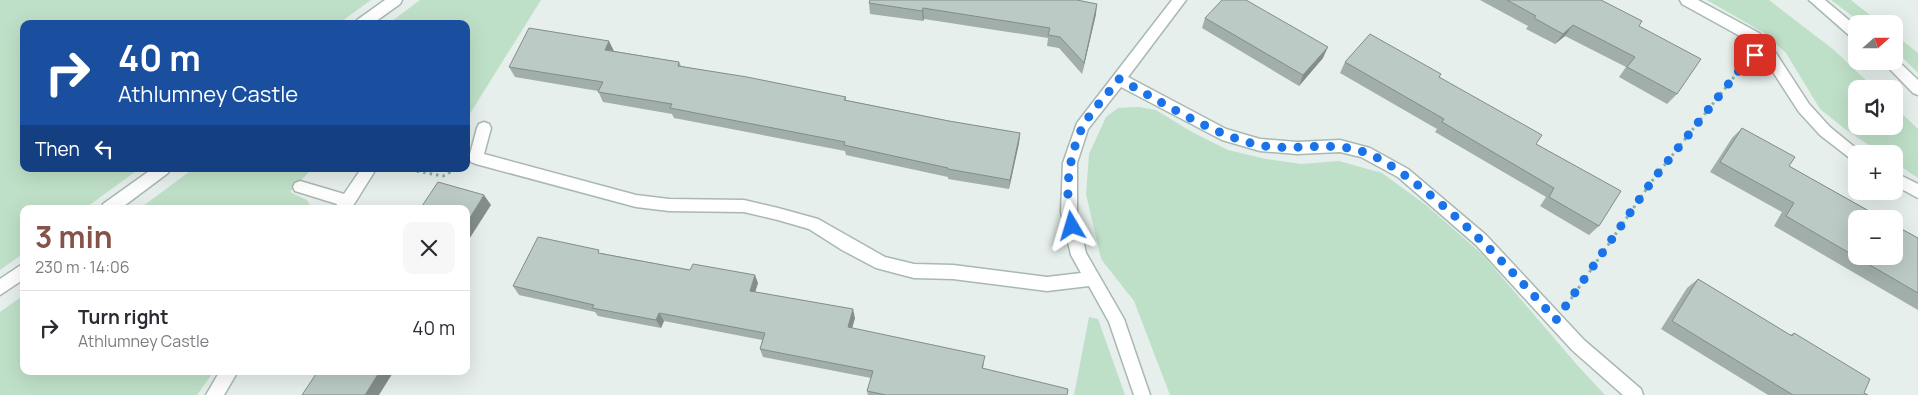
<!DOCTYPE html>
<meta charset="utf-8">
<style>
:root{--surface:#fff;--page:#f7f7f7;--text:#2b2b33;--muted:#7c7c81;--line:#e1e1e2;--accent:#855347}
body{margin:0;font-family:Manrope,sans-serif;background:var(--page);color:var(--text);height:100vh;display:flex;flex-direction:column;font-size:19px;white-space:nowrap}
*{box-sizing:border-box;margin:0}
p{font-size:16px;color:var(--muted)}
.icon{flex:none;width:28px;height:28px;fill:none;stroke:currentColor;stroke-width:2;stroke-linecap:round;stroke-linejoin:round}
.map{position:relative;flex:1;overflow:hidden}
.sheet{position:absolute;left:20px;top:205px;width:450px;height:170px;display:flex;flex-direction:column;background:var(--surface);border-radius:10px;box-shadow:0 5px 20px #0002}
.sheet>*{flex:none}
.banner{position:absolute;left:20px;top:20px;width:450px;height:152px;border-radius:10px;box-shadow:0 5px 20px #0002;background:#1a4fa0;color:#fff;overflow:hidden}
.needle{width:32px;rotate:69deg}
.controls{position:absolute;left:1848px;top:15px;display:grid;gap:10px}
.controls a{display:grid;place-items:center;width:55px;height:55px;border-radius:10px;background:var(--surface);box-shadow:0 5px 20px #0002;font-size:25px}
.pin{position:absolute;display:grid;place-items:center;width:42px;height:42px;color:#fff;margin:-21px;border-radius:10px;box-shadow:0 2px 8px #0006}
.me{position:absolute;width:55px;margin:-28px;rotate:353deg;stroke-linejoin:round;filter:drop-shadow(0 0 4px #0008)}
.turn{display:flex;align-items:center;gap:18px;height:105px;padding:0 15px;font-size:22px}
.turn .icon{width:65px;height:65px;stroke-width:2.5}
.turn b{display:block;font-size:35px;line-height:42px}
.then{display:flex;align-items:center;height:48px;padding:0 15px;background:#0003;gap:10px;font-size:19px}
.round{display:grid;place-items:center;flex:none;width:52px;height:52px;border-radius:10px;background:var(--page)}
.headline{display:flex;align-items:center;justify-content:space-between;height:85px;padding:0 15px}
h1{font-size:30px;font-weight:700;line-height:38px;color:var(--accent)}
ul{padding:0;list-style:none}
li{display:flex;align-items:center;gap:15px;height:75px;padding:0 15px;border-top:1px solid var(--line)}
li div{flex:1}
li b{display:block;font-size:19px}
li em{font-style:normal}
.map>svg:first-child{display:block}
</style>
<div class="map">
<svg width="1918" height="395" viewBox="0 0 1918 395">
<rect width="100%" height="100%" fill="#e6efeb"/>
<g fill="#bfe0c8">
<polygon points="0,0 371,0 338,24 24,24 24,169 139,169 84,209 24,209 24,253 0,270"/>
<polygon points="420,0 541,0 466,120 466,24 388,24"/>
<polygon points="1707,0 1769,0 1834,50 1875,89 1856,89 1856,126 1894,126 1894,106 1918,129 1918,178 1894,162 1894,154 1882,154 1845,129 1820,109 1786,53 1764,33"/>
<polygon points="1831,0 1851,0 1881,24 1863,24"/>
<polygon points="1894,34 1918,53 1918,73 1894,49"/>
<polygon points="1139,107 1156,110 1192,132 1228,150 1266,159 1301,164 1339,161 1382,173 1426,205 1482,254 1578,366 1605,395 1170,395 1134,301 1101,259 1086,194 1089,154 1106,117 1118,108"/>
<polygon points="193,169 343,169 310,171 290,192 307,200 312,209 139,209"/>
<polygon points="24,295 24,371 214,371 197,395 0,395 0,312"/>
<polygon points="1089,317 1098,319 1125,395 1074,395"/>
</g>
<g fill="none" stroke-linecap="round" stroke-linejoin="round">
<g stroke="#a8b8b2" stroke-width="3">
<g id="street">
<polygon points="385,0 402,0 400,4 372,24 355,24 357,20"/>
<polygon points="1172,0 1186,0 1128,77 1226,129 1260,139 1297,142 1340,140 1370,148 1408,169 1486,235 1584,340 1641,389 1643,395 1623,395 1572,350 1476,245 1398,177 1361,157 1340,152 1297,154 1260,151 1222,140 1121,87 1088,129 1077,163 1077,212 1086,253 1124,319 1150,395 1134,395 1109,322 1089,286 1047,291 953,279 914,278 876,268 842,250 809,229 778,220 744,212 669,211 636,207 476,164 471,162 469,158 477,128 479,124 484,122 489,124 491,128 484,154 636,195 669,199 744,200 778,208 818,219 885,257 914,264 953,265 1047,277 1081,273 1071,255 1061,212 1063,163 1077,123"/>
<polygon points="1680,0 1698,0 1759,33 1770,44 1809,104 1830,127 1863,154 1856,154 1856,161 1851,159 1820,135 1799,112 1760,52 1749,41 1682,4"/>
<polygon points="1809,0 1825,0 1856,26 1856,38 1851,37"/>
<polygon points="1894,57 1918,80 1918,95 1913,93 1882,61 1894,61"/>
<polygon points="152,169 170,169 168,173 120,209 101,209 103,204"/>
<polygon points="361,169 376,169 351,209 335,209 337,204 295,191 293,187 295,183 300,181 344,194"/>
<polygon points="1894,172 1918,184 1918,198 1894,185"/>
<polygon points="24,263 24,279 0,295 0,279"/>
<polygon points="220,371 238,371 224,395 206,395"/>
</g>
</g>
<g stroke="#86b3a5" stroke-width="3" stroke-dasharray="2.5 4" stroke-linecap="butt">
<polyline points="404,169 443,176 456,169"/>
<polyline points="1571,299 1652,181 1745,63"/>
</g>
<use href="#street" fill="#fff" fill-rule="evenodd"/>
</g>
<g fill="#a1aea9">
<polygon points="1480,0 1601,0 1639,26 1677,94 1667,104 1619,77 1626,67 1565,36 1555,44 1526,29 1528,26"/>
<polygon points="869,3 1096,14 1082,74 1059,48 1047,46 1048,38 924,19 923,21 870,14"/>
<polygon points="1205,18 1323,58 1299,86 1202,28"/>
<polygon points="614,51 679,62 681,66 846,97 846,100 949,121 1020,133 1019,143 1009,189 948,179 948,177 846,155 845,151 674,118 672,114 603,102 598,91 515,77 509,67"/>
<polygon points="1345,62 1439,77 1536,144 1599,226 1589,235 1540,206 1546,197 1435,132 1437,129 1340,73"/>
<polygon points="1742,128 1789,166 1918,238 1918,310 1774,226 1782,212 1710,172 1732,138"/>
<polygon points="601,253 758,283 755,292 855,318 852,328 984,363 983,368 1067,395 868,395 867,391 871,378 763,357 760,349 762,340 664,321 661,328 598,316 595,312 519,295 513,286"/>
<polygon points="1698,279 1790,335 1794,333 1864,393 1868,395 1768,395 1661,329 1687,288"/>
</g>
<g fill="#838d89">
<polygon points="1097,4 1096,14 1082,74 1084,63"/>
<polygon points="923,8 924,19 923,21 922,11"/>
<polygon points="1573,25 1565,36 1555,44 1563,34"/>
<polygon points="609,41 614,51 605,50"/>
<polygon points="1328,47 1323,58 1299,86 1303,75"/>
<polygon points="1020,133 1019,143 1009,189 1010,180"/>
<polygon points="484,195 491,205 466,244 466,224"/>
<polygon points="466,251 469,254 466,258"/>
<polygon points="755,275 758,283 753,299 750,291"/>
<polygon points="853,309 855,318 850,335 848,327"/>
<polygon points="659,313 664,321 661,328 656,320"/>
<polygon points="380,371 394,371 379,395 365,395"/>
</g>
<g fill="#bbcac4" stroke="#838d89">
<polygon points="870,0 1077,0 1097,4 1084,63 1060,37 1048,35 1050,28 923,8 922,11 869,3"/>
<polygon points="1222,0 1246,0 1328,47 1303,75 1205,18"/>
<polygon points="1507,0 1601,0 1642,21 1639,26 1701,59 1677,94 1627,67 1635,57 1573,25 1563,34 1534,18 1536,16"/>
<polygon points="529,28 609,41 605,50 679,62 678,66 747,77 846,97 844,100 949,121 1020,133 1010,180 948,169 948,168 844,145 845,142 670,108 672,104 598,92 603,82 509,67"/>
<polygon points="1370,34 1441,74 1439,77 1542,135 1536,144 1621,191 1599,226 1549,197 1554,188 1442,122 1444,119 1345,62"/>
<polygon points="1742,128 1795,157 1789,166 1883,219 1856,219 1856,256 1894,256 1894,225 1918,238 1918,293 1786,216 1794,203 1720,162"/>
<polygon points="438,182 484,195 466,224 466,209 420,209"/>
<polygon points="538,237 599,250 598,253 690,270 693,264 755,275 750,291 853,309 848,327 985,356 982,368 1068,389 1067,395 886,395 867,391 873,371 760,349 765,333 659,313 656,320 592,308 594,305 513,286"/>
<polygon points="1698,279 1792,336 1794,333 1870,379 1864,393 1868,395 1793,395 1672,321"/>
<polygon points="318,371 380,371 365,395 302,395"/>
</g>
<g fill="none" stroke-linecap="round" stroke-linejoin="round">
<path stroke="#1a73e8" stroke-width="9" stroke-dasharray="0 16.2" d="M1072,226C1064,195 1068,158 1082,128C1090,112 1108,94 1119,79C1161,101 1212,135 1259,145C1293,152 1330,140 1364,152C1386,160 1406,176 1424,190C1473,229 1515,274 1556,320L1652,181L1745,63L1755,55"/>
</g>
</svg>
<div class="controls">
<a><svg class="needle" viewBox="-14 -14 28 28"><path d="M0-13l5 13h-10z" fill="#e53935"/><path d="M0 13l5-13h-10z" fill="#7c7c81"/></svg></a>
<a><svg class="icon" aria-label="sound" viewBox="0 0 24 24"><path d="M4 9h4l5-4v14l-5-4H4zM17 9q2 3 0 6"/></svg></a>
<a>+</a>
<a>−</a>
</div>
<div class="pin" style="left:1755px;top:55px;background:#d93025"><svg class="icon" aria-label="arrive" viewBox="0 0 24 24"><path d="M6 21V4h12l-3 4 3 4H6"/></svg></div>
<svg class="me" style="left:1072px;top:226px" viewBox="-20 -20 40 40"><path d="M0-17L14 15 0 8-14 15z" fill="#1a73e8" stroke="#fff" stroke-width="4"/></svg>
<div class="banner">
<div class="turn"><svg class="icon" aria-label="right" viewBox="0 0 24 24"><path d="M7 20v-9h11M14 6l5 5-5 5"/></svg><div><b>40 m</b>Athlumney Castle</div></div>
<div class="then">Then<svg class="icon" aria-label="left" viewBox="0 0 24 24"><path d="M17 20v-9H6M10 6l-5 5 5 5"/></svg></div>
</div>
<section class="sheet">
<div class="headline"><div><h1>3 min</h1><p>230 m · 14:06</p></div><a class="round"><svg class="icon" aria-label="close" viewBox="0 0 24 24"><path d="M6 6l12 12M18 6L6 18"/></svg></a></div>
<ul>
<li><svg class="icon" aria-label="right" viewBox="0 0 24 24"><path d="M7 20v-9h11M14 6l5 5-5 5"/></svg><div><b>Turn right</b><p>Athlumney Castle</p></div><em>40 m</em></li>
</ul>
</section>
</div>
